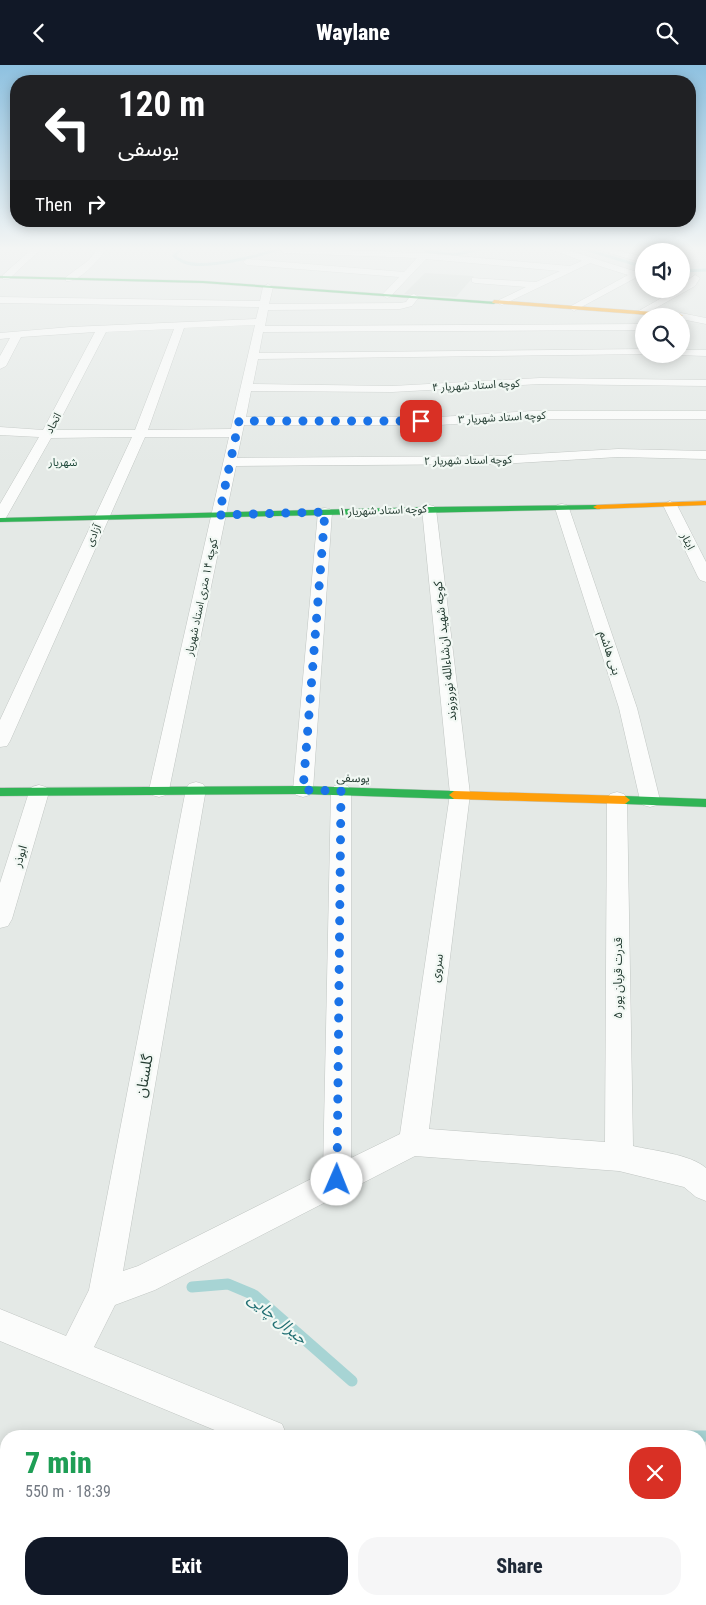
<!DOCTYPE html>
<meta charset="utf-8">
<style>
:root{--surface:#fff;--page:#f6f6f7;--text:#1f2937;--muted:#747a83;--accent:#111827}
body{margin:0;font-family:"Roboto Condensed","Noto Sans Arabic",sans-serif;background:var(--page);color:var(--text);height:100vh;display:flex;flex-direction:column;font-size:19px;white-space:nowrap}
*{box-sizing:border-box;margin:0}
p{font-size:16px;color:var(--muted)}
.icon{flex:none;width:28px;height:28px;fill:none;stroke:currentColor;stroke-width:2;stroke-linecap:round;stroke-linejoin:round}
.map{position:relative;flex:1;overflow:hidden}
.details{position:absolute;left:0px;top:1365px;width:706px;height:175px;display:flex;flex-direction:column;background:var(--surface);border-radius:20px 20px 0 0;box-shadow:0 2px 12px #0003}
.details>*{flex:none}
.hud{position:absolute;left:10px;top:10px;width:686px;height:152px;border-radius:20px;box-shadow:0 2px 12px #0003;background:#202124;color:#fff;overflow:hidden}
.tools{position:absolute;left:635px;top:178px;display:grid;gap:10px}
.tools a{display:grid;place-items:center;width:55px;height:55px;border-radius:50%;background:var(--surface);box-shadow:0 2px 12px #0003;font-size:25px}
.pin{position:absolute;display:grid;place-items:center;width:42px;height:42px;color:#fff;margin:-21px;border-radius:10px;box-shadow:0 2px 8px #0006}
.me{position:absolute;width:55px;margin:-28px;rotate:1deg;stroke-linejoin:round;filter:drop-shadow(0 0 4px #0008)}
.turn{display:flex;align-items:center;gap:18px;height:105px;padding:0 25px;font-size:22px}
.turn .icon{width:65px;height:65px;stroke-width:2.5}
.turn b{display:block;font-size:35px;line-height:42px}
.then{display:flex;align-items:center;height:48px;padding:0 25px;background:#0003;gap:10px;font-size:19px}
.round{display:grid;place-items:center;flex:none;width:52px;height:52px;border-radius:20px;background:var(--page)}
.head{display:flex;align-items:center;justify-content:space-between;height:85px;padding:0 25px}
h1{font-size:30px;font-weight:800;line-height:38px;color:#1e9e55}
.action{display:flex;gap:10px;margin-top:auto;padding:10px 25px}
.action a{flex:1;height:58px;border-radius:20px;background:var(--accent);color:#fff;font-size:20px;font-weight:800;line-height:58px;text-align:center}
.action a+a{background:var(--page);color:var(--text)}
header{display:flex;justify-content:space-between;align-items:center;height:65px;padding:0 25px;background:var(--accent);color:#fff;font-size:22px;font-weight:800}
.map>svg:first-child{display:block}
</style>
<header><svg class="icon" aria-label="back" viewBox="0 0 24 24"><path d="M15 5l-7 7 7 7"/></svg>Waylane<svg class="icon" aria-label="search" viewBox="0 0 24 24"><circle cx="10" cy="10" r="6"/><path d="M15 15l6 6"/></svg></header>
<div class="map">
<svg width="706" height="1540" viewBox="0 0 706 1540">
<rect width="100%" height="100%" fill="#e4e9e6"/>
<polygon fill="#d2dad5" points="425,208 474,211 456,232 404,229"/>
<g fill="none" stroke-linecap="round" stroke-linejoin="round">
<g stroke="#a7d4d4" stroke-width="3">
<path d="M182,183L174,191C177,193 181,196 184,197C205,205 260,191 280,183"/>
<polyline points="425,183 426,186 453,190 485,183"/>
<polyline points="581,183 644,202"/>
<polyline points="681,206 706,205"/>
</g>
<g stroke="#a7d4d4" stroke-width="11">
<polyline points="192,1222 228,1219 254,1230 352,1316"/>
<polyline points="683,1371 706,1371"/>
</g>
<g stroke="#c1c6c3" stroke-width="1">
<g id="street">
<polygon points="33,183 42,183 9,214 3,214 3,210"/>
<path d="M98,183H107C100,194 79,218 66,216V212L89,195Z"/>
<polygon points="282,183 424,188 570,201 582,196 547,183 561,183 634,206 644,204 644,213 637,212 574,246 569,243 571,241 628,210 590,198 502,240 499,239 499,235 526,222 475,218 472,217 472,213 536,217 560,206 426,194 390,232 387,233 382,230 399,212 247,200 243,197 247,194 404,207 417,193 285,188 282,187"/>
<polygon points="592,183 607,183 644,192 644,198"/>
<polygon points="663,183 691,183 681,187 665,186"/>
<polygon points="695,210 700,213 695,221 645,249 639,249 637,247 677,224 681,224 681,221"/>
<path d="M268,219L273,222L269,239L400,238L406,237L411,230L414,229L419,232L412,241L400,244L268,245L265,261L644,259V265L263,267L259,288L644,284V289H648L258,294L253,319L392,321L540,313L706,315V321L540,319L392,327L251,326L246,352H439L533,346H706V354H533L439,360H244L237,393L500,391L618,384L706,386V394L618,392L500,399L236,401L169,725L166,730L159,732L152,730L149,725L229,372H145L10,676L7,681L0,682V655L132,372L51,373L7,451L5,454L0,455V439L39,372L0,370V362L43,365L95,267L21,272L6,301L0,304V291L10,273L0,274V268L70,262L256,254L259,242L0,238V232L260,236L263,222ZM255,260L231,364L148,365L184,263ZM174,264L135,365H55L106,267Z"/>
<polygon points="681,248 706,253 706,259 681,254 681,251 676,251"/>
<polygon points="681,285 706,285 706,291 677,290 676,289 681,289"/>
<polygon points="670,436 677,440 706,497 706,517 700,515 698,512 663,440"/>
<polygon points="562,439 567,440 569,443 637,643 660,735 657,740 650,742 643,740 640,735 619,643 555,443 557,440"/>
<path d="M429,440L434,441L436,444L470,729L429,1064L605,1077L607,734L610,729L617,727L624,729L627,734L633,1081C654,1086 690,1089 706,1103V1136L696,1132L684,1122L619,1106L415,1091L155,1225L115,1240L94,1282L282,1359L287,1371H229L0,1276V1244L66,1271L89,1225L186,724L189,719L196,717L203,719L206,724L123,1206L138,1201L323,1108L331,726L334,721L341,719L348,721L351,726V1093L400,1069L450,729L422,444L424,441Z"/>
<polygon points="325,443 330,444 332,447 313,725 310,730 303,732 296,730 293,725 318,447 320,444"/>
<polygon points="39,720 46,722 49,727 12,854 8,861 0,863 0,818 29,727 32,722"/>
<polygon points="700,1525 704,1527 706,1540 659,1540 656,1534 700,1534"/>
</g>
</g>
<g stroke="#c0c6c3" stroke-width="1">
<g id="fast">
<polygon points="0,211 203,216 497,237 494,239 203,218 0,213"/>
<polygon points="597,440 601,442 600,444 0,457 0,453 429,442"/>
<polygon points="303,721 454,726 459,730 454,734 303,729 0,731 0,723"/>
<polygon points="625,731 706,734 706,742 625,739 620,735"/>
</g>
</g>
<g stroke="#c0c6c3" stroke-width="1">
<g id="slow">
<polygon points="494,235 680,249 683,251 662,251 492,238"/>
<polygon points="706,436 706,440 597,444 593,442 597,440"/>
<polygon points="454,726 625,731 630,735 625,739 454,734 449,730"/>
</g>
</g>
<use href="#street" fill="#fbfcfb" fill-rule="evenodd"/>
<use href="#fast" fill="#30b455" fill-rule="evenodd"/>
<use href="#slow" fill="#ff9f0a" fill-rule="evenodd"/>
</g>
<linearGradient id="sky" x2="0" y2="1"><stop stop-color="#8ec1e0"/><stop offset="0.46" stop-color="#f3f5f4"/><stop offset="1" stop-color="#f3f5f4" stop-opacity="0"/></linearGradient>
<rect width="706" height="399" fill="url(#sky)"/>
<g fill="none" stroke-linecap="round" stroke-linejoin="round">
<polyline stroke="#1a73e8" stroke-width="9" stroke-dasharray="0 16.2" points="337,1115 341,726 303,725 325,447 219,450 239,356 421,356"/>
</g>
<g text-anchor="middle" stroke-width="4.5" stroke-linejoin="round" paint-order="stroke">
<g font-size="11" fill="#233b31" stroke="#f2f8f4">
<text transform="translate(476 320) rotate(-3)" y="4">کوچه استاد شهریار ۴</text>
<text transform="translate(502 352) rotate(-3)" y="4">کوچه استاد شهریار ۳</text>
<text transform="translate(53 358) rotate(-62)" y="4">اتحاد</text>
<text transform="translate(468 395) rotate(-1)" y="4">کوچه استاد شهریار ۲</text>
<text transform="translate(383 445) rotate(-2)" y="4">کوچه استاد شهریار ۱</text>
<text transform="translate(93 470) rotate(-66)" y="4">آزادی</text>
<text transform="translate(688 476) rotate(63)" y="4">ایثار</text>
<text transform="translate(201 532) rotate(-78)" y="4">کوچه ۱۴ متری استاد شهریار</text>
</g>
<g font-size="11" fill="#204b3c" stroke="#f2f8f4">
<text x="63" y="401">شهریار</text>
</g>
<g font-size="12" fill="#233b31" stroke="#f2f8f4">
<text transform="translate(445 586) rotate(-96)" y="4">کوچه شهید ان‌شاءالله نوروزوند</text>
<text transform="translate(610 588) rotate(72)" y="4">بنی هاشم</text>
<text transform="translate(353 713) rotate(1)" y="4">یوسفی</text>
<text transform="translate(20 791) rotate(-73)" y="4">ابوذر</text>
<text transform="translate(437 903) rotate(-82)" y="4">سروی</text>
<text transform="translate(618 913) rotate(-90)" y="4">قدرت قربان پور ۵</text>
</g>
<g font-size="15" fill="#233b31" stroke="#f2f8f4">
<text transform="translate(144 1011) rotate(-80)" y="5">گلستان</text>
</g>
<g font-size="16" font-style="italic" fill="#216f73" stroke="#f2f8f4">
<text transform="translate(278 1253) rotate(39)" y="6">جیرال چایی</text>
</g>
</g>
</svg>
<div class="tools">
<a><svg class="icon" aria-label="sound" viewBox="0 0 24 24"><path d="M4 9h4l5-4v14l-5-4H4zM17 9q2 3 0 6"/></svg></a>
<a><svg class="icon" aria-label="search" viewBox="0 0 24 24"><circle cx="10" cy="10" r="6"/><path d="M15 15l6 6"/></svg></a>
</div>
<div class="pin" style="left:421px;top:356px;background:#d93025"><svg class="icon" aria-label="arrive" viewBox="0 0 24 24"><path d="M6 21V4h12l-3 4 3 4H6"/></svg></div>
<svg class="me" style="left:337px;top:1115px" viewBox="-20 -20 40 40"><circle r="19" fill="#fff"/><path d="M0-13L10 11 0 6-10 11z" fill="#1a73e8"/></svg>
<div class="hud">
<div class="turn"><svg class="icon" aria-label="left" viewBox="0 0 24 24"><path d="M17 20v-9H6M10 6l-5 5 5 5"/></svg><div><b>120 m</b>یوسفی</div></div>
<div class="then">Then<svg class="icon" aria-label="right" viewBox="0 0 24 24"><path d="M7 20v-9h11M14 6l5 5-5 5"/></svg></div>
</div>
<section class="details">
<div class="head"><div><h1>7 min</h1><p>550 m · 18:39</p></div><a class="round" style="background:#d93025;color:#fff"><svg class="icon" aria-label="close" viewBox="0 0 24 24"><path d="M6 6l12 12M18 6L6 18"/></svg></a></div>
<div class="action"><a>Exit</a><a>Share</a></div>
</section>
</div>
